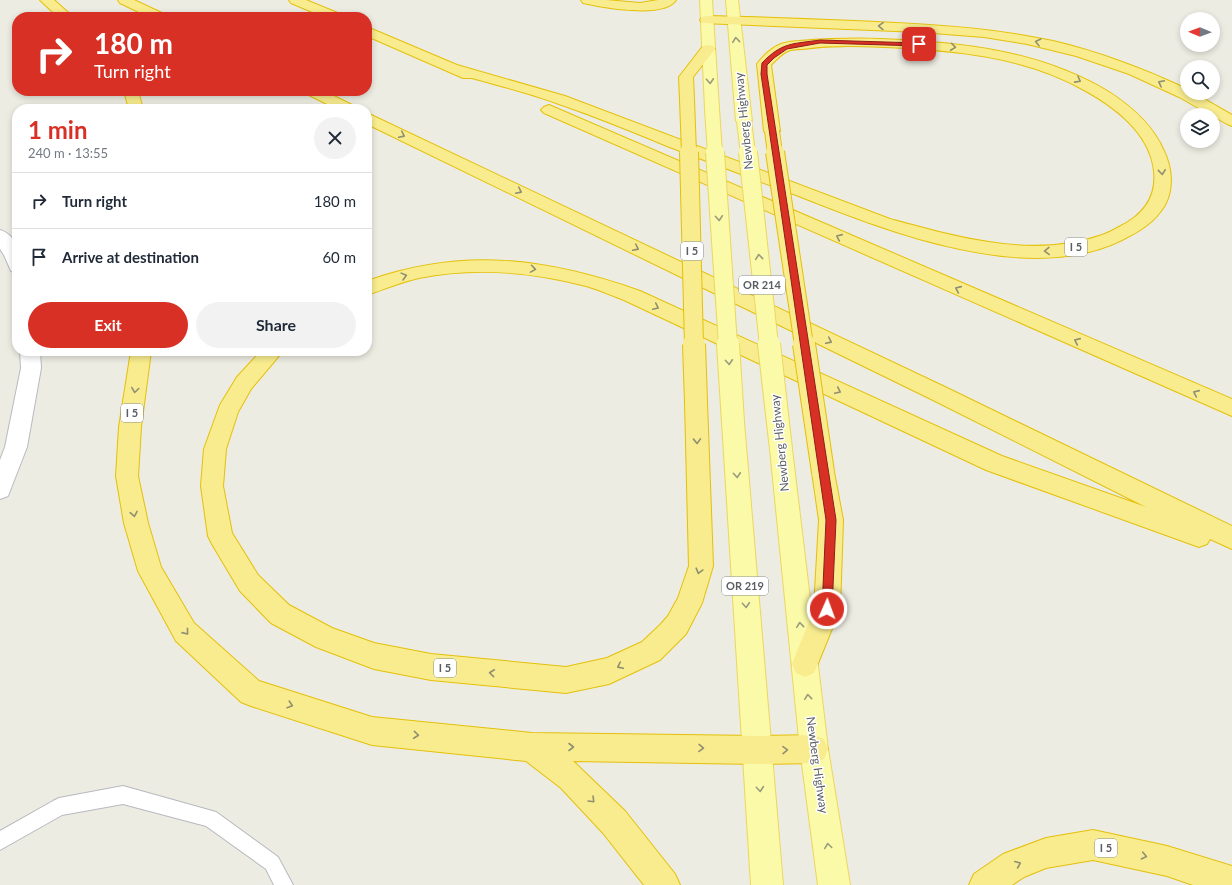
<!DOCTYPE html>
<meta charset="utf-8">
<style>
:root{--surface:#fff;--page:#f2f2f3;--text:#1f2937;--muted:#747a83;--line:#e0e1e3;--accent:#d93025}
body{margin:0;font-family:Lato,sans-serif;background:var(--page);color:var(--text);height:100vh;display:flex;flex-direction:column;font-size:15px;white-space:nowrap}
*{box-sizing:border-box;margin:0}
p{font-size:13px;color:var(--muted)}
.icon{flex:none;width:22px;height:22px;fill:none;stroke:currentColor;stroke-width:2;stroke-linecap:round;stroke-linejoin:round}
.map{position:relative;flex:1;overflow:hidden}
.sheet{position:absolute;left:12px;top:104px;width:360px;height:252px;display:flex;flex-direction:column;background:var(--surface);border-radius:16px;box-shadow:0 2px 6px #0003}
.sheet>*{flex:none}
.top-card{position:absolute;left:12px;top:12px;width:360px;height:84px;border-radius:16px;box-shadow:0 2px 6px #0003;background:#d93025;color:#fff;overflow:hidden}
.needle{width:26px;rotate:271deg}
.fabs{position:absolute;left:1180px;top:12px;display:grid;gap:8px}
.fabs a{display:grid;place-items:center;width:40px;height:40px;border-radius:50%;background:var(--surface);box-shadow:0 2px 6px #0003;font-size:20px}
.pin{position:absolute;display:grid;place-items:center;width:34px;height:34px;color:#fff;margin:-17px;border-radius:8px;box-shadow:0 2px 6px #0006}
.me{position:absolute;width:44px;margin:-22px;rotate:2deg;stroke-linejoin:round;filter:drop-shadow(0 0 3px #0008)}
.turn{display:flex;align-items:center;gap:14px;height:84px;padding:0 16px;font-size:18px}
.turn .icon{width:52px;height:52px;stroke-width:2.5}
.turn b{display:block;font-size:28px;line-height:34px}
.round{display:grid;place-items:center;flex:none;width:42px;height:42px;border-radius:21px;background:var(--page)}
.head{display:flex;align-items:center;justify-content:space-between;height:68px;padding:0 16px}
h1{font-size:24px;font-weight:700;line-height:30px;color:var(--accent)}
.button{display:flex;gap:8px;margin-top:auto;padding:8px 16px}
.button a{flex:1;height:46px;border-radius:24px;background:var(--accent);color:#fff;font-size:16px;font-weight:700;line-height:46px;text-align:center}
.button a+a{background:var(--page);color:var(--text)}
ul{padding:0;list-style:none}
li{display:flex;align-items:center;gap:12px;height:56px;padding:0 16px;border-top:1px solid var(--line)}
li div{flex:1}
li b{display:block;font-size:15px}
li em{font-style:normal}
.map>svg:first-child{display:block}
</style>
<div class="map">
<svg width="1232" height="885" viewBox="0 0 1232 885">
<rect width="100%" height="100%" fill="#edece2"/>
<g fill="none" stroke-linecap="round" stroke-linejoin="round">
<g stroke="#b7b9be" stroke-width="2">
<polygon id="lane" points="123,786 216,812 278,857 293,885 274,885 266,869 206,826 123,804 62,815 0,850 0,831 53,801 59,798"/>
</g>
<g stroke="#b8bac0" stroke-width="2">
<g id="secondary">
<path d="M0,230C20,236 17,257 17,273L11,271L4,255L0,249Z"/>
<polygon points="20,351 40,351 41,368 27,447 8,496 0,499 0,460 5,447 21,368"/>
</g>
</g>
<g stroke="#ebd75d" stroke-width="2">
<g id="primary">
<polygon points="700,0 712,0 719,109 717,112 712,113 707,112 705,109"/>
<polygon points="726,0 738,0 752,121 749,124 744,126 739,124 736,121"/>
<polygon points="733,413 741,416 744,422 783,885 751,885 722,422 725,416"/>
<polygon points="781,440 789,443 792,449 828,749 850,885 818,885 800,749 770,449 773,443"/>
</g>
</g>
<g stroke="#e4c00a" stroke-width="2">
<g id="highway">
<polygon points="40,0 54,0 73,17 58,17"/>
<polygon points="118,0 134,0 164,14 166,17 149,17 120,3"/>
<polygon points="289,0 306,0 340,14 342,17 324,17 291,3"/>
<path d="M581,0H606L640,3L658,0H676C664,19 601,7 583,3Z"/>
<path d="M707,16C756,17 806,19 855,21C922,24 988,27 1053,41C1100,52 1144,69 1187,89V93H1194L1232,115V126L1227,124L1179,97L1129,74L1076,56L1027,44L984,37L920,32L702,23L700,20L702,17Z"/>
<path d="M367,27L457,65L565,96L890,219C956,237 1032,259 1099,236C1106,234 1113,230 1119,227C1143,215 1157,198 1154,171C1150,133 1115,107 1084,90C1024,56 952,50 885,47C857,46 830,45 803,49C798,49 793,49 788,51C781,54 776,60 771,65L780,131L777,134L772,136L767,134L764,131L757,64C763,56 771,48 781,44C787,42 793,41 799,41C826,39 853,38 880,39C959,42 1040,50 1109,92C1132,107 1153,125 1164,151C1172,168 1174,188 1165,205C1155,222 1140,231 1122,240C1027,287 887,231 796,195C753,179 710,162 667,146C631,131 594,116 556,103C529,93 500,86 472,78H463L367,36Z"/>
<polygon points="708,45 713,46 715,49 693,77 694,100 692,103 687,104 682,103 680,100 679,77 703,46"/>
<polygon points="124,91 138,91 143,109 129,109"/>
<polygon points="305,91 324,91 354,106 356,109 337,109 307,94"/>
<polygon points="549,105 1232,399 1232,416 544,113 541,110 544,107"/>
<path d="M367,113L947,388L1232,526V549L1210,539L1207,544L1199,547L986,470L626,301C613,296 600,290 586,286C533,272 474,267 419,278C401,282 385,289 367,295V281C463,247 546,258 640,291L1002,456L1146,507L933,400L367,124Z"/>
<polygon points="131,351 151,351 141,427 138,476 148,523 161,567 194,623 259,681 372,717 532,733 757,736 814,735 824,739 828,749 824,759 814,763 757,764 573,761 625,811 675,874 680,885 644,885 603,833 561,788 526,761 372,745 251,706 241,702 176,641 138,571 124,523 116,476 119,427"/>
<polygon points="261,351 283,351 251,389 238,412 226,449 223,486 232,533 258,575 289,605 332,628 374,643 431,654 566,667 607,658 642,642 660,625 668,616 678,598 689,566 685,402 689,396 696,394 703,396 707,402 713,566 702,603 686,634 660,660 609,684 566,693 431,680 374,669 316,647 271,623 240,591 212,544 208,536 201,486 204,449 220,405 237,377"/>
<polygon points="823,462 831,465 834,472 843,520 840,609 814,673 805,677 796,673 792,664 814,609 819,520 812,472 815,465"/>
<polygon points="1093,830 1167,846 1232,866 1232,885 1193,885 1167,876 1093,860 1046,868 1024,877 1012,885 969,885 974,874 1003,854 1046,838"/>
</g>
</g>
<use href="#lane" fill="#fff" fill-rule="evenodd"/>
<use href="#secondary" fill="#fff" fill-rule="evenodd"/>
<use href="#primary" fill="#fbfaa8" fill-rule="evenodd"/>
<use href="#highway" fill="#f8ec8e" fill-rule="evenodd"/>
<g stroke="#ebd75d" stroke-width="16" stroke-linecap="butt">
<g id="primary-bridge-far2">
<polyline points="712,109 715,153"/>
<polyline points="744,121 748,153"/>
</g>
</g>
<g stroke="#ebd75d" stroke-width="20" stroke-linecap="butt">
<g id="primary-bridge-far1">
<polyline points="715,152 728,345"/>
<polyline points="748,152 769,345"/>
</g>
</g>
<g stroke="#ebd75d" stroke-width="24" stroke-linecap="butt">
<g id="primary-bridge">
<polyline points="728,344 733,422"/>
<polyline points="769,344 781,449"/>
</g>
</g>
<g stroke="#e4c00a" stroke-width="16" stroke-linecap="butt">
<g id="highway-bridge-far2">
<polyline points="687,100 689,153"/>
<polyline points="772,131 775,153"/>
</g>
</g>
<g stroke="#e4c00a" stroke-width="20" stroke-linecap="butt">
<g id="highway-bridge-far1">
<polyline points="689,152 694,345"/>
<polyline points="775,152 804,345"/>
</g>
</g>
<g stroke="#e4c00a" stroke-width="24" stroke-linecap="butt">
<g id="highway-bridge">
<polyline points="694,344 696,402"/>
<polyline points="804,344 823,472"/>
</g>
</g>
<use href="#primary-bridge-far2" stroke="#fbfaa8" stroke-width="14"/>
<use href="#primary-bridge-far1" stroke="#fbfaa8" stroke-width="18"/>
<use href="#primary-bridge" stroke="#fbfaa8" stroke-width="22"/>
<use href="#highway-bridge-far2" stroke="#f8ec8e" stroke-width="14"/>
<use href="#highway-bridge-far1" stroke="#f8ec8e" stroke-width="18"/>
<use href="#highway-bridge" stroke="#f8ec8e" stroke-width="22"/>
</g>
<defs><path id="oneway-chevron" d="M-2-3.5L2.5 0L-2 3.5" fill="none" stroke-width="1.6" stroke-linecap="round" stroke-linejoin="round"/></defs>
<g stroke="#918f71">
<use href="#oneway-chevron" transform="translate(881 26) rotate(-178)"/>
<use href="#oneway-chevron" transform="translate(1038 42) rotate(-166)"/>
<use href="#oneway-chevron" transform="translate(953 47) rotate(8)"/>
<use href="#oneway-chevron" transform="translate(1078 80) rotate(28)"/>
<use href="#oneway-chevron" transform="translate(1161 83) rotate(-153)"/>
<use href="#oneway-chevron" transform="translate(402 135) rotate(26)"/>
<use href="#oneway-chevron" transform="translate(1162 172) rotate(84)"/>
<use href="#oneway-chevron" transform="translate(519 191) rotate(26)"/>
<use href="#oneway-chevron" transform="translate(839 237) rotate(-156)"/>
<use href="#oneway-chevron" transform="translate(636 248) rotate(26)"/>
<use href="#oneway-chevron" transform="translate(1047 251) rotate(179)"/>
<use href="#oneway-chevron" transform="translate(533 269) rotate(9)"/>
<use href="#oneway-chevron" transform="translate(404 276) rotate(-15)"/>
<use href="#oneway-chevron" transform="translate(958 289) rotate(-156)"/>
<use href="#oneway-chevron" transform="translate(656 307) rotate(25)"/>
<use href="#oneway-chevron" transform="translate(829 341) rotate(26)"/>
<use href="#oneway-chevron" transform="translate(1077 341) rotate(-156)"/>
<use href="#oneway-chevron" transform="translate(135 390) rotate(98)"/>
<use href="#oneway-chevron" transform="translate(838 391) rotate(25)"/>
<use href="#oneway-chevron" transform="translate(1196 393) rotate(-156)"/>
<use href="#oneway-chevron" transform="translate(697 441) rotate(88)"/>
<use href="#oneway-chevron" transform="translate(134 514) rotate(80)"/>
<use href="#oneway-chevron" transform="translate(699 571) rotate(105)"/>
<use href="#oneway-chevron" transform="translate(186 632) rotate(51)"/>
<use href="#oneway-chevron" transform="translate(620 666) rotate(154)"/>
<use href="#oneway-chevron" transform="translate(492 673) rotate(-174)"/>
<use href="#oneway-chevron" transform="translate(290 705) rotate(18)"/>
<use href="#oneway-chevron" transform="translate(416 735) rotate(6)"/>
<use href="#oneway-chevron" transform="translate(571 747)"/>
<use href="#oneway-chevron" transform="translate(701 748) rotate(1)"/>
<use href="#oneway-chevron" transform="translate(785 750) rotate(-1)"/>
<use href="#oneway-chevron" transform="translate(592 800) rotate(45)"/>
<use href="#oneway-chevron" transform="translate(1144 856) rotate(12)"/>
<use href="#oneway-chevron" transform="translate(1018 864) rotate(-23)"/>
</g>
<g stroke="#9a9c7e">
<use href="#oneway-chevron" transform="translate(736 40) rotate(-96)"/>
<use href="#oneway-chevron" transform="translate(710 81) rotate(86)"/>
<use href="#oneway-chevron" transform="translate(719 218) rotate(86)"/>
<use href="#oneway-chevron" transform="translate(759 257) rotate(-96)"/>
<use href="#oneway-chevron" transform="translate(729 362) rotate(86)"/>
<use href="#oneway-chevron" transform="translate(737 475) rotate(86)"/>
<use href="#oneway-chevron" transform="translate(746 605) rotate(86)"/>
<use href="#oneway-chevron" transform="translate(800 625) rotate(-96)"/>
<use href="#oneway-chevron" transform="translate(808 697) rotate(-96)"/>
<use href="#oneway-chevron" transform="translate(760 789) rotate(85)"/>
<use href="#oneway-chevron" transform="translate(828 846) rotate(-98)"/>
</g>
<path fill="#d93025" stroke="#8d1f18" d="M820,40L919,43L922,44L919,46L820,43L787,49L774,58L767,65V74L836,520L832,609L831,613L827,614L823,613L822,609L826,520L761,74L762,63C782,42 793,44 820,40Z"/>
<g text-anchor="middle" stroke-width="3" stroke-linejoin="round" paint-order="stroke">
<g fill="#fff" stroke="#8c8e91" stroke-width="1">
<rect x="1065" y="238" width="22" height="18" rx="3"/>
<rect x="681" y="242" width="22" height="18" rx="3"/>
<rect x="739" y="276" width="46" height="18" rx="3"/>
<rect x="121" y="404" width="22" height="18" rx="3"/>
<rect x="722" y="577" width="46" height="18" rx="3"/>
<rect x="434" y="659" width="22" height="18" rx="3"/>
<rect x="1095" y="839" width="22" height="18" rx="3"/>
</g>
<g font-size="11" font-weight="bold" fill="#5a5d62">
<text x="1076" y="251">I 5</text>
<text x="692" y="255">I 5</text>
<text x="762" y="289">OR 214</text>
<text x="132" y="417">I 5</text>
<text x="745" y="590">OR 219</text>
<text x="445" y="672">I 5</text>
<text x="1106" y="852">I 5</text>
</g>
<g font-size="12" fill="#5a5d62" stroke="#fff">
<text transform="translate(744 121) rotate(-96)" y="4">Newberg Highway</text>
<text transform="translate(780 443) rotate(-96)" y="4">Newberg Highway</text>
<text transform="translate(817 765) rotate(82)" y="4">Newberg Highway</text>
</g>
</g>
</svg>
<div class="fabs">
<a><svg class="needle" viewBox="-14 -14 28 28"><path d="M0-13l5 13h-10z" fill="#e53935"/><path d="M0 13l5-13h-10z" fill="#747a83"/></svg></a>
<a><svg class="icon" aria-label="search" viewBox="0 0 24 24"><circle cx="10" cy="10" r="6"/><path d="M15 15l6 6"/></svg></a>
<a><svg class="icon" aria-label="layers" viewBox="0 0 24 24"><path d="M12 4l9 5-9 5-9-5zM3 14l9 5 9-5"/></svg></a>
</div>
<div class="pin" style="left:919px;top:44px;background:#d93025"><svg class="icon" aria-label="arrive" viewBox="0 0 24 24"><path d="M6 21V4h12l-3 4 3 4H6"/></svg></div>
<svg class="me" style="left:827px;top:609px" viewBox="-20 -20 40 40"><circle r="17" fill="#d93025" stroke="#fff" stroke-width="3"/><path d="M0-11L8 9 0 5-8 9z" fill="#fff"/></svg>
<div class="top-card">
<div class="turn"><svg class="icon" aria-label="right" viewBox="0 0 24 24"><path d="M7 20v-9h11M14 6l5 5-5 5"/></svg><div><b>180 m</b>Turn right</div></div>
</div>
<section class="sheet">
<div class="head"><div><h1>1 min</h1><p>240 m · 13:55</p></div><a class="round"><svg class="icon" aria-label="close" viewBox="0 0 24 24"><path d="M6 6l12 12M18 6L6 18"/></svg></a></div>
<ul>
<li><svg class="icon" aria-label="right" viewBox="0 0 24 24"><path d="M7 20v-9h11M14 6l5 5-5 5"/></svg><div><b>Turn right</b></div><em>180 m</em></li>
<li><svg class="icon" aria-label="arrive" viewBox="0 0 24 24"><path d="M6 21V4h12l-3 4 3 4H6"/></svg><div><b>Arrive at destination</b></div><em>60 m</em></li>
</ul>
<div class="button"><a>Exit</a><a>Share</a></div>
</section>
</div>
